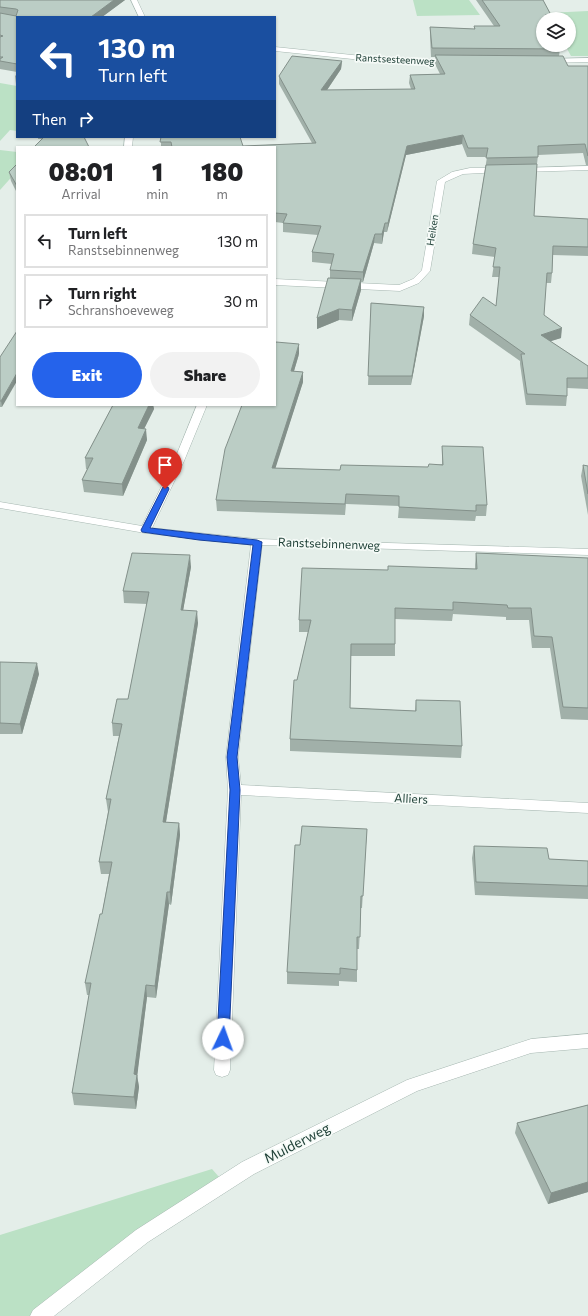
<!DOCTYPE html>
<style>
:root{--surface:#fff;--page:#f2f2f2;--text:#202124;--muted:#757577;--line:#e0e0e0;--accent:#2563eb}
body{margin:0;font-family:Commissioner,sans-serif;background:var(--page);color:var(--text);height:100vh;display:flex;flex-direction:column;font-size:15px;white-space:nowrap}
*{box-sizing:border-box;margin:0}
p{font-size:13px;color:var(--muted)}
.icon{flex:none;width:22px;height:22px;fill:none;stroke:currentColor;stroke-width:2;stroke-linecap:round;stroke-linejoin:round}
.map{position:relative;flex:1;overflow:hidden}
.details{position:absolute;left:16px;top:146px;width:260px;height:260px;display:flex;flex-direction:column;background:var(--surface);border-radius:0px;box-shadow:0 1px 3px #0004}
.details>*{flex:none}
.banner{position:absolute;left:16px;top:16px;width:260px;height:122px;border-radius:0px;box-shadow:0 1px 3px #0004;background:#1a4fa0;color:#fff;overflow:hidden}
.buttons{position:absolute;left:536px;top:12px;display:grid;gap:8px}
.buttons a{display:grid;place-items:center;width:40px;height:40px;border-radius:50%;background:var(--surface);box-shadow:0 1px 3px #0004;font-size:20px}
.pin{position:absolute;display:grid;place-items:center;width:34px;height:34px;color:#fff;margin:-41px -17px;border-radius:50% 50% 50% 0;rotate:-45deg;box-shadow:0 0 4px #0007}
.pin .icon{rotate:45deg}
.me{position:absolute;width:44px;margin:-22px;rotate:3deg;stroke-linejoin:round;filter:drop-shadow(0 0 3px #0008)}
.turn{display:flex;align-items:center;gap:14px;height:84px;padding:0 16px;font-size:18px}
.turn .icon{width:52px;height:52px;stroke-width:2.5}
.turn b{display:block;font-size:28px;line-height:34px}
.then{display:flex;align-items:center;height:38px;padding:0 16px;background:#0003;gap:8px;font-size:15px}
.eta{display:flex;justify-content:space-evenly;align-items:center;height:68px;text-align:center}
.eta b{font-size:24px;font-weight:800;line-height:28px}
.cta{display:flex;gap:8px;margin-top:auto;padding:8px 16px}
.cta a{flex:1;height:46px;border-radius:24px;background:var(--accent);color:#fff;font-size:16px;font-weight:800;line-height:46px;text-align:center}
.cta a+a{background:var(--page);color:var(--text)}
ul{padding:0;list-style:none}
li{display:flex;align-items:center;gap:12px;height:54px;margin:0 8px 6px;padding:0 8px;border:2px solid var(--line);border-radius:0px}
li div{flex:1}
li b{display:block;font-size:15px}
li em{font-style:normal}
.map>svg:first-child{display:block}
</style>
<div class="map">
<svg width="588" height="1316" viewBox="0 0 588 1316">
<rect width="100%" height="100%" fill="#e4eee9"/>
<g fill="#bbe1c5">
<polygon points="413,0 469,0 480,15 417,16"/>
<polygon points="588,11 588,56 571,56 565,45 569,45 569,19 550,19 547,13"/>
<polygon points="0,83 17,86 17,131 10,130 0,141"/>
<polygon points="0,150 17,152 17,171 0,190"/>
<polygon points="212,1169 219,1177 136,1234 31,1316 0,1316 0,1235"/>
</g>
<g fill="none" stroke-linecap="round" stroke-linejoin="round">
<g stroke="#a6b7b1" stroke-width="1">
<g id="minor">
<polygon points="131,0 137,0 145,17 139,17"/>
<polygon points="275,47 362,56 451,60 454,62 451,64 362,60 275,51"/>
<polygon points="588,58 588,62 549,63 546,61 549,59"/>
<polygon points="125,137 133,137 132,147 124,147"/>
<polygon points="588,166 588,170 522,172 518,170 522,168"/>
<polygon points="470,168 501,168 505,170 501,172 463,174 445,182 430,271 419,283 400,291 275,285 275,279 399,285 413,279 422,270 437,181 452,172"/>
<polygon points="197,405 207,405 184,461 152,528 257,539 588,549 588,555 262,545 238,757 241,785 588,803 588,813 241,795 230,1070 228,1075 222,1077 216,1075 214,1070 228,790 226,757 251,545 145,533 0,508 0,502 142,526 174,461"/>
<polygon points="588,1034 588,1048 531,1053 417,1091 254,1174 148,1242 54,1316 30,1316 33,1310 136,1230 242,1162 407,1080 531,1039"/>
</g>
</g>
<use href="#minor" fill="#fff" fill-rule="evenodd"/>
</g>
<g fill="#a1b0a9">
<polygon points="0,0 125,0 102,17 17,17 17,72 0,69"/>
<polygon points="476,0 547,0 543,0 551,15 550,19 543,19 560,49 559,56 568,66 588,66 588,165 586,165 583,153 538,155 537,164 534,216 588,219 588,256 553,255 552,273 551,283 546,283 544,315 561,338 550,341 588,366 588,389 567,388 567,396 566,406 526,405 520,364 520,361 469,325 470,315 496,306 499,277 492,277 495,257 472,254 473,244 487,157 467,157 462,144 406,155 387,232 384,232 382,244 374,243 363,282 361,282 361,290 352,321 339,320 317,329 317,318 330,278 330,270 332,264 312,262 312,252 318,235 283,232 283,223 275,222 275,147 161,147 161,137 243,146 312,143 279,84 279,76 342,61 341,69 327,90 411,89 409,83 410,75 440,74 435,64 435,57 431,57 430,36 430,27 474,29 474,26 494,26"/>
<polygon points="17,74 17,84 16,84 15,76"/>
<polygon points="38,137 84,137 42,139 38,139"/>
<polygon points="17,164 17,193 11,181 9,172"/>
<polygon points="371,303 424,307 424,316 411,385 368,385"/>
<polygon points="299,354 294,371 303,372 303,382 275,468 340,470 428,467 442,464 442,446 487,505 486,516 476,516 475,521 398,518 399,506 346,504 345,515 217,511 216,500"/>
<polygon points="0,357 2,407 0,407"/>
<polygon points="113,405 153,405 154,409 144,429 147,440 123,496 84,492 82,480 87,469 86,469 85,458"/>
<polygon points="583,465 588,466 588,515 581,476"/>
<polygon points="476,553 588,558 588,720 561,719 550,648 532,648 529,620 506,620 506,617 453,614 452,621 395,619 395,656 351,656 350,708 415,711 416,700 462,746 461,758 290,751 290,739 297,680 308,632 299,632 299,620 388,570 475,569 475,565"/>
<polygon points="191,567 183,610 198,623 166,822 179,823 180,835 171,905 169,904 156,998 147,997 137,1075 139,1087 136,1109 74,1105 72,1093 89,995 87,995 85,983 102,914 109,874 101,874 99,862 108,812 106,799 119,736 113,736 112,723 128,699 147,604 124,603 123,591"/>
<polygon points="0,662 39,674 22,734 0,734"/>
<polygon points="367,829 362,908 361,908 359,949 357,949 357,982 339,981 339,986 287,984 287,972 300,845"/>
<polygon points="474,846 549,859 588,861 588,899 475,895 472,858"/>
<polygon points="588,1105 588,1192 548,1204 515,1133 517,1123"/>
</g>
<g fill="#83908a">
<polygon points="114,0 125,0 102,17 91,17"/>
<polygon points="342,61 341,69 321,99 321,90"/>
<polygon points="463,135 462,144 406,155 387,232 388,223 407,146"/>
<polygon points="385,223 384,232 382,244 382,234"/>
<polygon points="375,234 374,243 363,282 363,272"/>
<polygon points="361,279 361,290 352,321 352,310"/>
<polygon points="424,307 424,316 411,385 412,376"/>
<polygon points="339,309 339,320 317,329 317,318"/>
<polygon points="562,328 561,338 539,345 541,335"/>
<polygon points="299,344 299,354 291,381 291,371"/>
<polygon points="303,372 303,382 272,479 272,468"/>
<polygon points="17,373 17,381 2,407 1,401"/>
<polygon points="149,405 153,405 154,409 139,439 138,428"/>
<polygon points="146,429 147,440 123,496 122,484"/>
<polygon points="190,555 191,567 181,622 181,610"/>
<polygon points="197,611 198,623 164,834 163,822"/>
<polygon points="37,663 39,674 22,734 20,724"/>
<polygon points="179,823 180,835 171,905 170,892"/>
<polygon points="167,892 169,904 156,998 155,986"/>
<polygon points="146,985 147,997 136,1086 134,1074"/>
<polygon points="137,1075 139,1087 136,1109 134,1097"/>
<polygon points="588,1182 588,1192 548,1204 551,1193"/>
</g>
<g fill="#bbcdc5" stroke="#83908a">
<polygon points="0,0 114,0 91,17 17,17 17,64 0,61 0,59 3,57 0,57 0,37 3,36 0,35 0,13 16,16 18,10 16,9 0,7"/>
<polygon points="482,0 543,0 551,15 545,15 547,19 543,19 543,45 558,45 560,49 432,48 430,27 475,29 474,26 500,26"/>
<polygon points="435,55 563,56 568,66 588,66 588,156 585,144 538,146 538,157 486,158 488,148 468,148 463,135 407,146 388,223 385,223 382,234 375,234 363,272 330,270 334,254 312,252 321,226 283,223 287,214 275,213 275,147 172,147 171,142 160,142 161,137 240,137 243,146 316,143 279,76 292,56 342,61 321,90 415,89 410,75 445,74"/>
<polygon points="44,137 84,137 89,147 34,147"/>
<polygon points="17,164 17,186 9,172"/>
<polygon points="537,164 534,216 588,219 588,247 553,246 552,273 547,273 544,315 562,328 541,335 588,366 588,378 567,378 567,396 527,394 521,354 525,354 470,315 483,297 496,306 500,267 493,267 496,248 473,244 486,165"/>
<polygon points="328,278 361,279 352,310 339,309 317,318"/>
<polygon points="371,303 424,307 412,376 368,376"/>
<polygon points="17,331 17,373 1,401 0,401 0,357"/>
<polygon points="276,342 299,344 291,371 303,372 272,468 340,470 341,465 428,467 429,464 443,465 442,446 483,447 487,505 476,505 476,511 399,507 399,496 346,494 345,504 216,500 225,449 242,405 275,405 275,344"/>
<polygon points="113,405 149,405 138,428 146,429 122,484 82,480 93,458 85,458"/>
<polygon points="583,465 588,466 588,494"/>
<polygon points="132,553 190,555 181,610 197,611 163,822 179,823 170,892 167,892 155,986 146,985 134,1074 137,1075 134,1097 72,1093 91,983 85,983 100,914 102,914 112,862 99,862 111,799 106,799 122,724 112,723 117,699 128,699 149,592 123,591"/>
<polygon points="476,553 588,558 588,708 563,707 552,637 534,636 531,608 508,608 507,605 453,602 453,610 395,608 395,644 351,644 350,708 416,711 416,700 460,701 462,746 290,739 294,680 297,680 311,620 299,620 302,568 388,570 388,566 477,569"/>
<polygon points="0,662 37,663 20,724 0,723"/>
<polygon points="302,826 367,829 363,896 361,896 360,937 357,937 357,970 340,968 340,974 287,972 295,845 300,845"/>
<polygon points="474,846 547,848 549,859 588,861 588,886 476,882"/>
<polygon points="588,1105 588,1182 551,1193 517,1123"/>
</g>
<polygon fill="#2563eb" stroke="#184099" points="163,487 168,487 169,489 150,528 257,540 262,542 237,757 240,790 229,1039 227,1043 223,1044 219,1043 217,1039 230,790 227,757 253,545 199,540 142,532 141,530"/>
<g text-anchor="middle" stroke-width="3.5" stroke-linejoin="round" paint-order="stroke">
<g font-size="10" fill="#214239" stroke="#f5faf7">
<text transform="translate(395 59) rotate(3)" y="4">Ranstsesteenweg</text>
<text transform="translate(432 230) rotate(-81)" y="4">Heiken</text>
</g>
<g font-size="12" fill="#214239" stroke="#f5faf7">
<text transform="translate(329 544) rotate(2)" y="4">Ranstsebinnenweg</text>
<text transform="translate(411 799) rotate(3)" y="4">Alliers</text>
</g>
<g font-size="14" fill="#214239" stroke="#f5faf7">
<text transform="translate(297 1143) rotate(-27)" y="5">Mulderweg</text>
</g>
</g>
</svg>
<div class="buttons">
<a><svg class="icon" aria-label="layers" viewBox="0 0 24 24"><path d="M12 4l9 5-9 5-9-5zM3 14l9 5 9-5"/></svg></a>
</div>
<div class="pin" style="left:165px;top:489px;background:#d93025"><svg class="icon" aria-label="arrive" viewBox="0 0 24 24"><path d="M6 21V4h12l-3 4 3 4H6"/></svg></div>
<svg class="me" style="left:223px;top:1039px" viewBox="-20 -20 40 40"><circle r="19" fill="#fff"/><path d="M0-13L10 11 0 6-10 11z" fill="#2563eb"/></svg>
<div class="banner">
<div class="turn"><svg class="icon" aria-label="left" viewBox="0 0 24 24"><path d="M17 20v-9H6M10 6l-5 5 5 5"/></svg><div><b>130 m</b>Turn left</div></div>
<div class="then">Then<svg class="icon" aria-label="right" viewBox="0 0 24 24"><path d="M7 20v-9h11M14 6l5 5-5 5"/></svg></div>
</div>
<section class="details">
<div class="eta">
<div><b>08:01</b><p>Arrival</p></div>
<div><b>1</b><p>min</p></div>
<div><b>180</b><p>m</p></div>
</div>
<ul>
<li><svg class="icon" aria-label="left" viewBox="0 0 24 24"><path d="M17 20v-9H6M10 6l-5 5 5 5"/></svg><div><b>Turn left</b><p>Ranstsebinnenweg</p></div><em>130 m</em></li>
<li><svg class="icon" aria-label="right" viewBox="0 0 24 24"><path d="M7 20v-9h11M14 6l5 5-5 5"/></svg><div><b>Turn right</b><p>Schranshoeveweg</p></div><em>30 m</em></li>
</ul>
<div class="cta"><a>Exit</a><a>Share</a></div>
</section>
</div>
